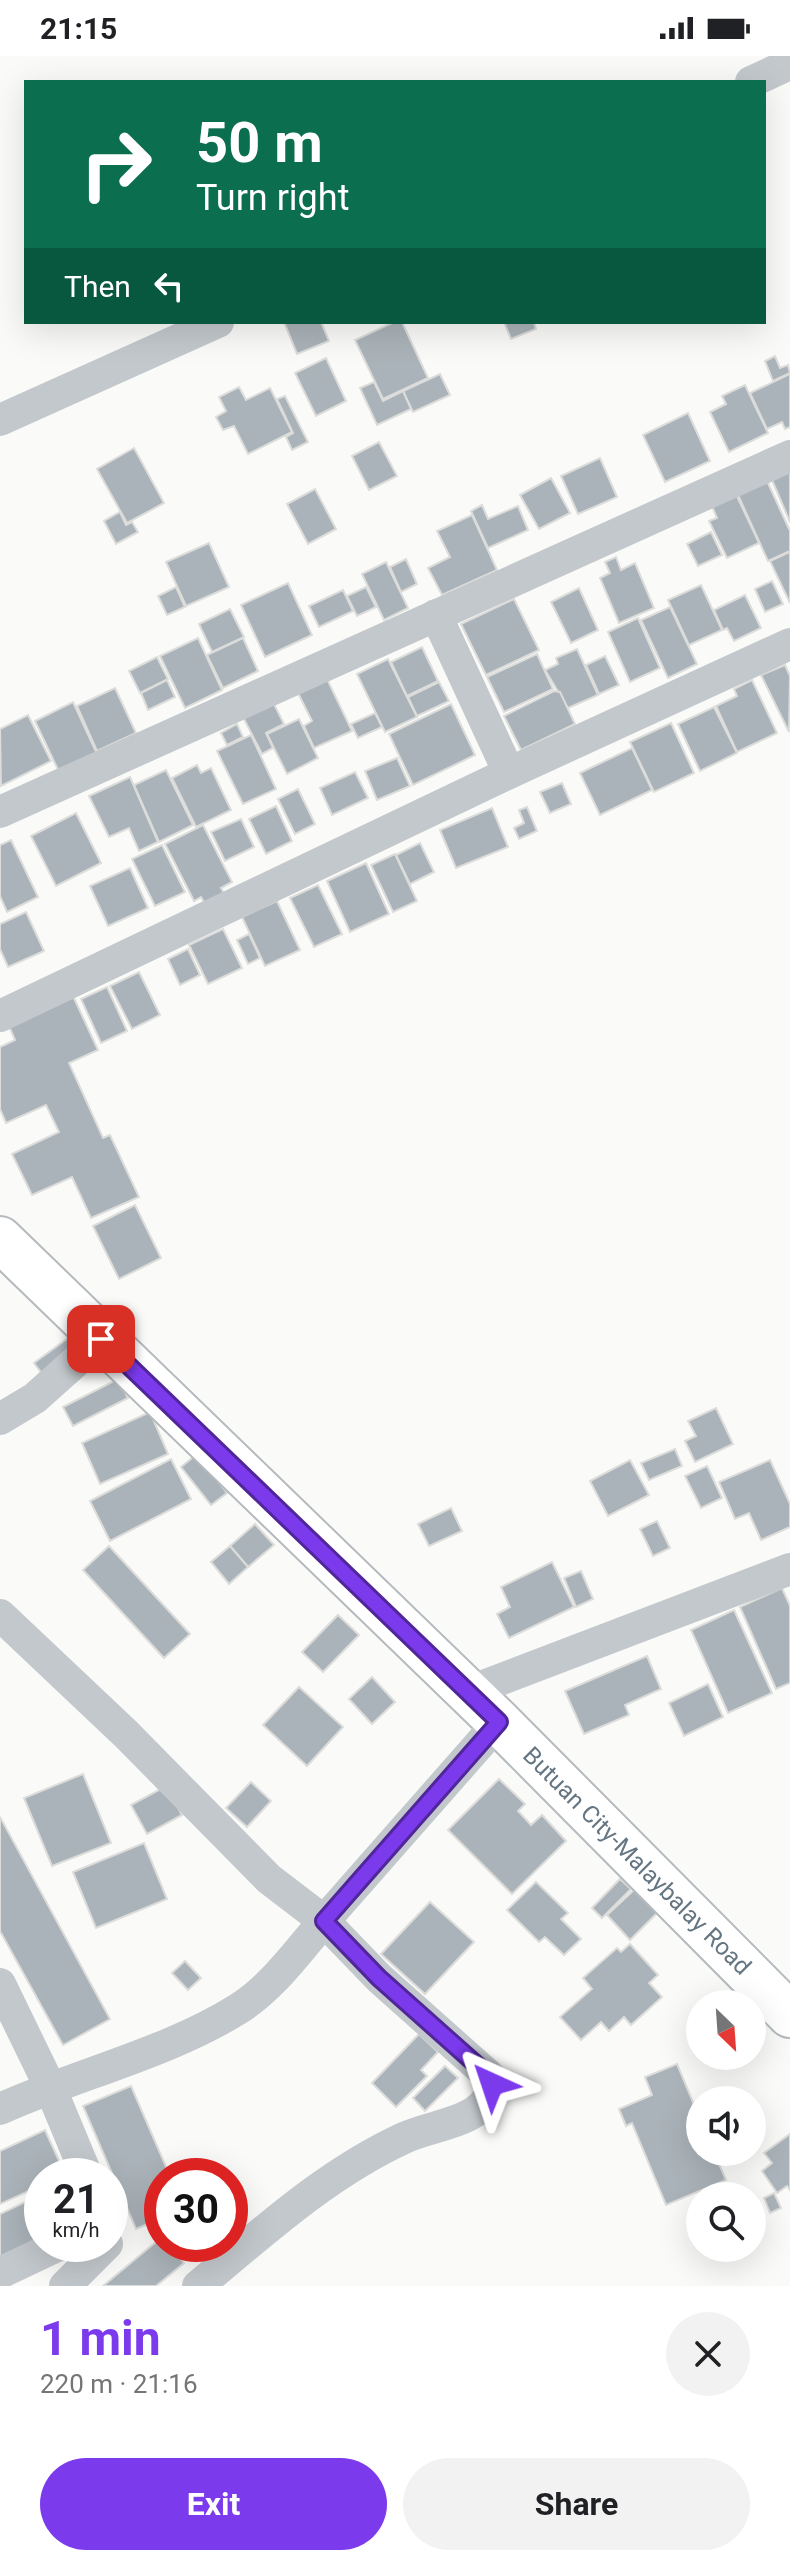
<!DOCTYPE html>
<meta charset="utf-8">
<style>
:root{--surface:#fff;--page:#f2f2f2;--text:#202124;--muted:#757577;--accent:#7c3aed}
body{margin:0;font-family:Roboto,sans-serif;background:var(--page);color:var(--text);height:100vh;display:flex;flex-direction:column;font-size:30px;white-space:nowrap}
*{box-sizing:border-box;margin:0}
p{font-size:26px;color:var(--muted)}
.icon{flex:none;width:44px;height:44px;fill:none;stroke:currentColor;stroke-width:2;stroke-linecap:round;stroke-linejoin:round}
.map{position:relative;height:2230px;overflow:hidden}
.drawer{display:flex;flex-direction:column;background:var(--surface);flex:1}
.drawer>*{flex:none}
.guide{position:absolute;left:24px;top:24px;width:742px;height:244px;border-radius:0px;box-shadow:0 8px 32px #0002;background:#0b6e4f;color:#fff;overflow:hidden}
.needle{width:52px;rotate:155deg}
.tools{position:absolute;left:686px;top:1934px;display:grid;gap:16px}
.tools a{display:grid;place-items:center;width:80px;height:80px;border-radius:50%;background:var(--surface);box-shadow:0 8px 32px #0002;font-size:40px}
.speed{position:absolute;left:24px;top:2102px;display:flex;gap:16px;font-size:40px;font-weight:700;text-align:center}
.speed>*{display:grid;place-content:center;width:104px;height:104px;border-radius:50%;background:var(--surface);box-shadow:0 8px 32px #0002;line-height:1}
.speed small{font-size:20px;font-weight:400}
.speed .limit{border:12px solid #d22;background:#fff;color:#111}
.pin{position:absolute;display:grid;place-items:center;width:68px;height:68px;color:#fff;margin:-34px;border-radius:16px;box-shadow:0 4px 12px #0006}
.me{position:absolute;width:88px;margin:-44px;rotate:318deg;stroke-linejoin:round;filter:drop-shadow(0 0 6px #0008)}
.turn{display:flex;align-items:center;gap:28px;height:168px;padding:0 40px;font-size:36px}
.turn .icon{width:104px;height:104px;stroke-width:2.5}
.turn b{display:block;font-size:56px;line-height:68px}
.then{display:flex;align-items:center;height:76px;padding:0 40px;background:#0003;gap:16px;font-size:30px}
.round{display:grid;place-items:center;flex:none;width:84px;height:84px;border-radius:42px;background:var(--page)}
.headline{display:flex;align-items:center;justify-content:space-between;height:136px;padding:0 40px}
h1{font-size:48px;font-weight:700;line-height:60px;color:var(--accent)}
.primary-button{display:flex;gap:16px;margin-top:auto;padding:16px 40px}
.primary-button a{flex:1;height:92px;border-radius:48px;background:var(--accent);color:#fff;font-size:32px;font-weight:700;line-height:92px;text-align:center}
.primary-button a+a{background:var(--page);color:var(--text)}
.status{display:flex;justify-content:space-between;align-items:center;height:56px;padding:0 40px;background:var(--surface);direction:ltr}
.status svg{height:22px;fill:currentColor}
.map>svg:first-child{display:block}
</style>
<div class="status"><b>21:15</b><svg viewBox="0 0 49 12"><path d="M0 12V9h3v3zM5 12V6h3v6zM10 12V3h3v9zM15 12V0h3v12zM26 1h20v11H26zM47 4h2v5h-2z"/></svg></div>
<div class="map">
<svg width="790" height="2230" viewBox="0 0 790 2230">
<rect width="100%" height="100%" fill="#fafaf8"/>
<g fill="#aab3b9" stroke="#dcdcda" stroke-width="2">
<polygon points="284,266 321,266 329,285 297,298"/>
<polygon points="394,266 402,266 428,322 383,343 355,284"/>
<polygon points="504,266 534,266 536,273 511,283"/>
<polygon points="775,300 780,312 788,309 790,317 773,325 765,305"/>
<polygon points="326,302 346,345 316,360 295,317"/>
<polygon points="440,318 450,339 413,356 403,335"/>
<polygon points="790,318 790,371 785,373 782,366 767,373 750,337"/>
<polygon points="374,326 383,345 403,335 411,353 377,369 360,332"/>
<polygon points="745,329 768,377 729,396 710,356 726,348 722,340"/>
<polygon points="239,331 246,344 270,332 292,376 248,398 234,370 223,374 216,361 226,355 219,341"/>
<polygon points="285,340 308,386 292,394 286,381 293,377 277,343"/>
<polygon points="688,357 710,405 665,426 643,379"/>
<polygon points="379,386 397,420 369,434 352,400"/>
<polygon points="134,392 164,447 127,467 97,413"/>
<polygon points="600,402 617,441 578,458 561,420"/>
<polygon points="790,416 790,466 772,424"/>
<polygon points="551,422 570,457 539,473 520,439"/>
<polygon points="767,425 790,475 790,495 768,505 738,439"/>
<polygon points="315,433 336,473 308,488 287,448"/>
<polygon points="735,436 759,487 727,502 709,465 717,462 711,448"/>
<polygon points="482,449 488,463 518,450 528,474 488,492 471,455"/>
<polygon points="120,456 126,469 132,466 138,476 116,488 104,465"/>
<polygon points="472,459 497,514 442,539 428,512 450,501 437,475"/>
<polygon points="711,476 722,499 698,510 687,488"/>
<polygon points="209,487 229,531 186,550 166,506"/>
<polygon points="790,496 790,547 770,505"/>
<polygon points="616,501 621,514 635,507 654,552 619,567 600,522 610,517 605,506"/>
<polygon points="406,503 417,528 401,536 390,511"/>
<polygon points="386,506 408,552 384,564 362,518"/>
<polygon points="772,525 783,548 765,556 755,533"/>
<polygon points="288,527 312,579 265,601 241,549"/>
<polygon points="701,529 722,574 689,589 668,544"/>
<polygon points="176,531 185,551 167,559 158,540"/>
<polygon points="366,531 376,551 357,560 347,540"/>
<polygon points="579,532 598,574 571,587 551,546"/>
<polygon points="343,534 353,555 319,571 309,550"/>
<polygon points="745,539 761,572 734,585 727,572 723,574 714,554"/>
<polygon points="514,543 539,594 486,619 461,568"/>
<polygon points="670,551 697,608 668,622 641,564"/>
<polygon points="230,553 244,581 212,596 199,568"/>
<polygon points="638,562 660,612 630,626 608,576"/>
<polygon points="198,582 222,634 185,652 160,600"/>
<polygon points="243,582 258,615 223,632 207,599"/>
<polygon points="422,591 438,625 407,640 391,606"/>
<polygon points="577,593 598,639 568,652 545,614 558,608 556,602"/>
<polygon points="537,598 553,633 504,656 487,621"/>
<polygon points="605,600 619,629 599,638 586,609"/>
<polygon points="157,601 168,623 140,637 129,615"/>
<polygon points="388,603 417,661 385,676 357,618"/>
<polygon points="785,609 790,620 789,676 761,619"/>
<polygon points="326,621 352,675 314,692 304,670 312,665 297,635"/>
<polygon points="167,624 175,641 148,654 141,637"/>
<polygon points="752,624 777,677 737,696 716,650 737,640 734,633"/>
<polygon points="439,626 449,645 417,660 408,641"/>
<polygon points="115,632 136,677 97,695 77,650"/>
<polygon points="554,635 560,636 575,668 521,694 504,660"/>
<polygon points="73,646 98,700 60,718 35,665"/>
<polygon points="273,646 284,668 266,677 273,692 262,698 243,661"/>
<polygon points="451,648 475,699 413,729 389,678"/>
<polygon points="714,651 737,697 700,715 678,668"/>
<polygon points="375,657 382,671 358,682 351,668"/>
<polygon points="28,659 51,705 1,730 0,673"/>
<polygon points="299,663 318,702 287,718 267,678"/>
<polygon points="671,667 694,717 654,736 630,686"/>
<polygon points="237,668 243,681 227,689 221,677"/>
<polygon points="251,679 276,733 243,748 217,695"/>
<polygon points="632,692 652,734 600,759 580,717"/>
<polygon points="397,702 410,730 377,744 365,715"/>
<polygon points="197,709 201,717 211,712 231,754 196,771 172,722"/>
<polygon points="166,714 193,769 159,786 134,729"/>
<polygon points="355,716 368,742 332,759 320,732"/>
<polygon points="130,721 158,786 139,795 129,772 109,781 89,740"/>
<polygon points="562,727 571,748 550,757 540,736"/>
<polygon points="298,733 315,768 295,778 278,743"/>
<polygon points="276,750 292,785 266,798 249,763"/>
<polygon points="527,751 537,775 519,783 514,772 524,767 519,754"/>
<polygon points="492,752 508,791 456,812 440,774"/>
<polygon points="76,757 101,807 56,830 31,780"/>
<polygon points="241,763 254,791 225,805 211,776"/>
<polygon points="203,769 232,826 221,832 226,841 207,851 201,841 194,845 165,788"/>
<polygon points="11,784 38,841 7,856 0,840 0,789"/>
<polygon points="420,787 434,816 410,828 396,799"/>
<polygon points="162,789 185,836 155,850 132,803"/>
<polygon points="395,798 417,845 393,856 371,809"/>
<polygon points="366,807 389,858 350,876 327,825"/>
<polygon points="130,812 148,852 108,870 90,830"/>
<polygon points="318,829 342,878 314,891 290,842"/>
<polygon points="277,845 300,894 265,910 242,861"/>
<polygon points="26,856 44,895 8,911 0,893 0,868"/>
<polygon points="223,873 242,912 208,928 189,889"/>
<polygon points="249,878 260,902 248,908 237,884"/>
<polygon points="188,893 200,919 180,929 168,903"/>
<polygon points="139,916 160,959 132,973 110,930"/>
<polygon points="107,931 127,975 101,987 81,943"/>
<polygon points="73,940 98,994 69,1007 103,1082 110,1079 139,1141 91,1162 72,1121 32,1139 12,1098 59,1076 46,1049 6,1067 0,1053 0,991 15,984 9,970"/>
<polygon points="135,1149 161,1202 119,1223 93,1170"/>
<polygon points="71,1280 89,1306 53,1332 34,1307"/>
<polygon points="118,1323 128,1342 73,1370 63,1351"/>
<polygon points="716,1352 733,1388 695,1406 685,1385 696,1380 688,1365"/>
<polygon points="150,1356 168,1398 100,1428 82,1387"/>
<polygon points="675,1393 682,1410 649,1424 641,1407"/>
<polygon points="197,1398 227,1437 211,1449 181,1411"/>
<polygon points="171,1403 191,1443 110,1485 90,1445"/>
<polygon points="630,1404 649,1439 608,1460 590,1425"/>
<polygon points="770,1404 790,1448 790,1471 761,1484 749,1457 735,1463 719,1426"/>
<polygon points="707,1410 722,1442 701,1452 685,1420"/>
<polygon points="451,1452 462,1475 429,1490 418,1468"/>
<polygon points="657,1465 670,1492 653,1500 640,1473"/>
<polygon points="255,1468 274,1489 248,1511 230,1490"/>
<polygon points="109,1490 190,1578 164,1602 83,1514"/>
<polygon points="230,1490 248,1511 229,1528 211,1506"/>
<polygon points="552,1506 574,1551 509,1582 497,1558 510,1551 501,1531"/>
<polygon points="581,1515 593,1543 576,1551 564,1522"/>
<polygon points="782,1532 790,1550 790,1627 776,1633 740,1551"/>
<polygon points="734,1554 772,1637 728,1657 691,1574"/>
<polygon points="338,1559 359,1579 323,1616 302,1596"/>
<polygon points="647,1600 661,1633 625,1649 629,1659 584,1678 565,1635"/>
<polygon points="372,1621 395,1646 372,1668 349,1643"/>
<polygon points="708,1628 723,1661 684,1680 669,1647"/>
<polygon points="299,1631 343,1671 307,1710 263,1669"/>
<polygon points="83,1718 111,1787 52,1810 24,1742"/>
<polygon points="499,1723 525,1748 518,1755 531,1769 542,1759 566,1785 512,1838 448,1774"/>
<polygon points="251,1726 271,1745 247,1771 226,1752"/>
<polygon points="166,1730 182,1759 147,1778 131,1749"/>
<polygon points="0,1761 110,1963 63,1989 0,1875"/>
<polygon points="144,1787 167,1843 96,1872 73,1816"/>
<polygon points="620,1823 631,1833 602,1862 592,1852"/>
<polygon points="536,1826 568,1857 561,1863 581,1883 564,1899 545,1881 539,1886 507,1854"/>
<polygon points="634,1834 657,1857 630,1884 607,1859"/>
<polygon points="430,1846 474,1886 425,1938 381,1898"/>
<polygon points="630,1888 658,1919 649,1927 662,1941 631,1969 624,1961 609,1975 601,1966 581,1984 560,1961 592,1933 583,1922 617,1892 621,1896"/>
<polygon points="185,1905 201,1922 188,1934 172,1917"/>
<polygon points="419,1978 438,1996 421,2014 427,2020 396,2051 372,2027"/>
<polygon points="677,2008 700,2063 700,2096 714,2096 726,2124 666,2149 632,2067 626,2070 619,2053 652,2039 645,2021"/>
<polygon points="445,2010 458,2022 425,2055 413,2042"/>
<polygon points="131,2030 170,2120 162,2120 162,2162 136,2173 83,2050"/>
<polygon points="45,2074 65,2118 42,2120 42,2129 0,2148 0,2095"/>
<polygon points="790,2078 790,2134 787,2130 777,2137 762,2115 772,2107 764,2097"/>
<polygon points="774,2137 781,2152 770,2157 764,2142"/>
<polygon points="42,2138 42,2181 0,2201 0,2158"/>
<polygon points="162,2181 162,2188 169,2188 184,2207 156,2230 103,2230"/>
</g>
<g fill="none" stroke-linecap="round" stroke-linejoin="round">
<g stroke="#b5babe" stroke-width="48">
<polyline id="primary" points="0,1183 499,1666 790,1959"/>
</g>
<g stroke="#c3c8cc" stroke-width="32">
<polyline points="751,26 790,8"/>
<polyline points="0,364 218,266"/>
<polyline points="436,559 509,717"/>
<polyline points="0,756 790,400"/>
<polyline points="0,960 509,717 790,588"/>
<polyline points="0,1363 35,1342 101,1283"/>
<polyline points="0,1559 126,1678 269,1823 324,1865 499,1666"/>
<polyline points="468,1636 790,1513"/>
<polyline points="0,1928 50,2031 87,2120"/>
<path d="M0,2053C75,2019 170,1996 238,1953C272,1932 298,1895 324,1865L379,1922L488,2019L492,2034C480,2068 433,2068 404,2082C326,2118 263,2176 198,2230"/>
<polyline points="0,2217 61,2188"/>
<polyline points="65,2230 107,2188"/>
</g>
<use href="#primary" stroke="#fff" stroke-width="44"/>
</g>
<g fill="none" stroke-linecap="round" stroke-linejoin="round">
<g stroke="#51269a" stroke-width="20">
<polyline id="route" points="101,1283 499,1666 324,1865 379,1922 488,2019 492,2028"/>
</g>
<use href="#route" stroke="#7c3aed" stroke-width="14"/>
</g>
<g text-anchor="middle" stroke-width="8" stroke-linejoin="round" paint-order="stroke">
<g font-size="24" fill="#657683" stroke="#fff">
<text transform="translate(637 1805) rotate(45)" y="8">Butuan City-Malaybalay Road</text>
</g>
</g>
</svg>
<div class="tools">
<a><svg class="needle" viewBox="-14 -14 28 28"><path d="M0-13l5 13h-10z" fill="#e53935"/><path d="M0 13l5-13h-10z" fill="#757577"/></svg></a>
<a><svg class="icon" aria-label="sound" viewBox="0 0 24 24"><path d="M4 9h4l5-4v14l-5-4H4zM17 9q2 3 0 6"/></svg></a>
<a><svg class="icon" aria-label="search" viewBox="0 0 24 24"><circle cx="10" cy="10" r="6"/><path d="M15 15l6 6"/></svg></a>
</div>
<div class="speed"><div>21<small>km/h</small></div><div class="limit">30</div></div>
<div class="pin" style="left:101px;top:1283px;background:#d93025"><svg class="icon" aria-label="arrive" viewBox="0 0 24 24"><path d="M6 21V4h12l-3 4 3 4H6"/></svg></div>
<svg class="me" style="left:492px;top:2028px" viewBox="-20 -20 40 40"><path d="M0-17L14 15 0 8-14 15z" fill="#7c3aed" stroke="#fff" stroke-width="4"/></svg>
<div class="guide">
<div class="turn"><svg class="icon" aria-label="right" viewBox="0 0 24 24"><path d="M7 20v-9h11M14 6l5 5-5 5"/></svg><div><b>50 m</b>Turn right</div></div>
<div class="then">Then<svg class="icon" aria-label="left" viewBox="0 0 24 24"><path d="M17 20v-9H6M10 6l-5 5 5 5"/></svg></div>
</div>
</div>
<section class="drawer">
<div class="headline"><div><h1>1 min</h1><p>220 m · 21:16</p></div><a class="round"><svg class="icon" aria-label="close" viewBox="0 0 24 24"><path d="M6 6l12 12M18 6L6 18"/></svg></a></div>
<div class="primary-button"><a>Exit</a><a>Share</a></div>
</section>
